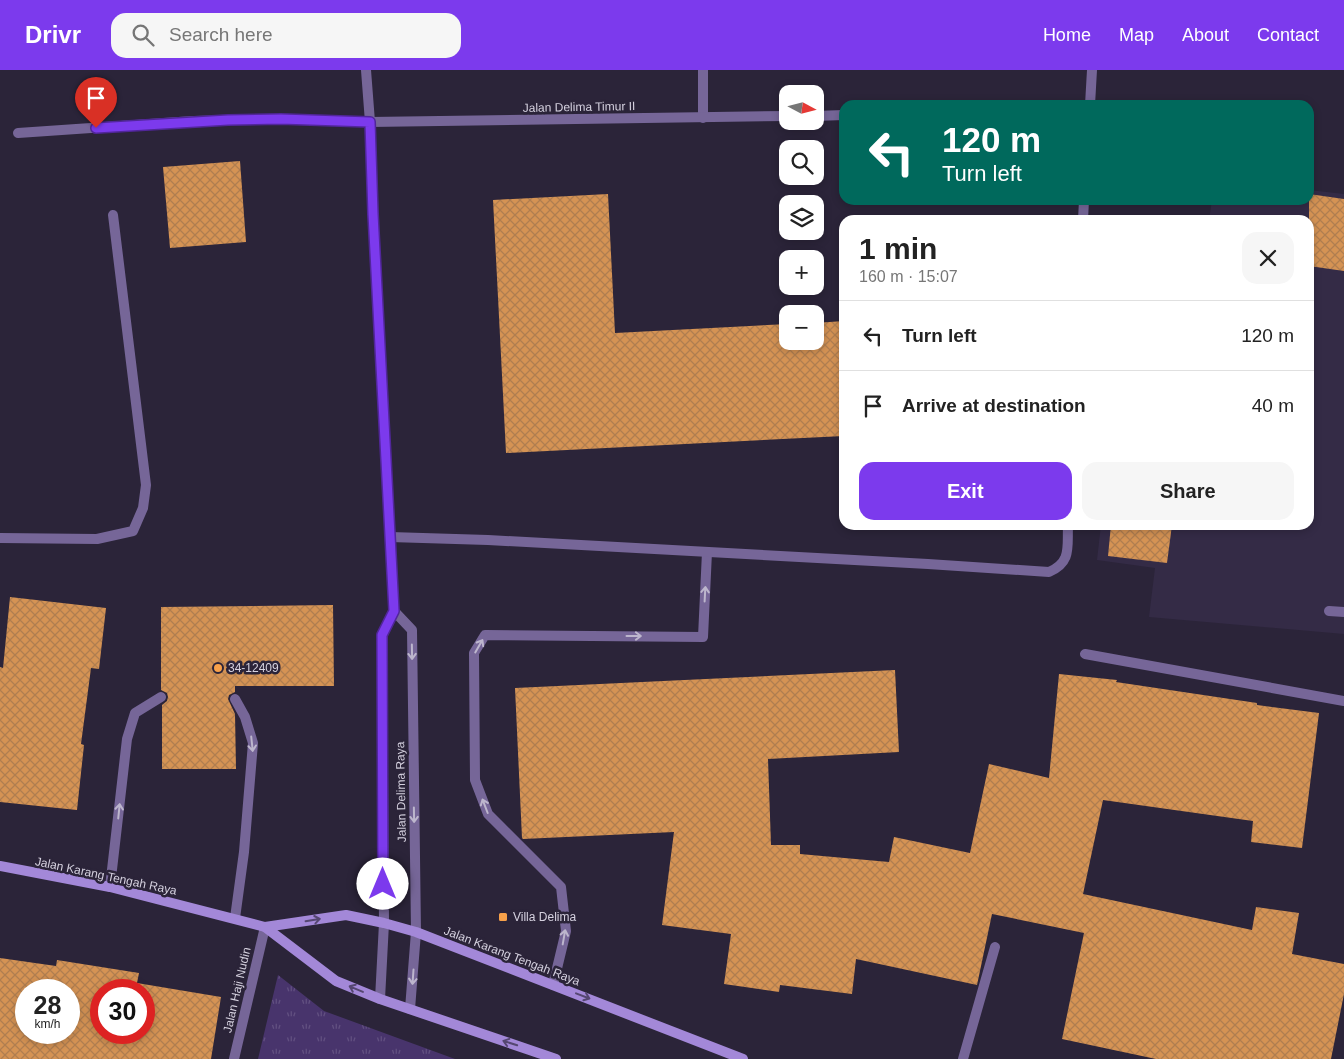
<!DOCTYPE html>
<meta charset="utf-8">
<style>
:root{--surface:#fff;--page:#f6f6f6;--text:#222;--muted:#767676;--line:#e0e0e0;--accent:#7c3aed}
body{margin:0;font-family:Helvetica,sans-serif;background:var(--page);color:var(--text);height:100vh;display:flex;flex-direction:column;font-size:19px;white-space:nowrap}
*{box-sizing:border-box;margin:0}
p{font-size:16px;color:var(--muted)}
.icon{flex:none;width:28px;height:28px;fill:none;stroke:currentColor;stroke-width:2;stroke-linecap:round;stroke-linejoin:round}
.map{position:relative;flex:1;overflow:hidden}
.sheet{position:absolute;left:839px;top:145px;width:475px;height:315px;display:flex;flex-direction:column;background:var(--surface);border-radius:15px;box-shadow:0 2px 8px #0003}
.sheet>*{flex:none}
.top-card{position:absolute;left:839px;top:30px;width:475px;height:105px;border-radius:15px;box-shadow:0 2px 8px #0003;background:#00695c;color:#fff;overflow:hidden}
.needle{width:32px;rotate:97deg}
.fabs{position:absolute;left:779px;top:15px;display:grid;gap:10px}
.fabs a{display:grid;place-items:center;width:45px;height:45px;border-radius:10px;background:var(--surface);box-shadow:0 2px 8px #0003;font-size:25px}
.speed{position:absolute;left:15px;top:909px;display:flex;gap:10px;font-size:25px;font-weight:700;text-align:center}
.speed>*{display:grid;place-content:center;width:65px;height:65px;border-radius:50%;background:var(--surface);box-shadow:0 2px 8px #0003;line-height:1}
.speed small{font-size:12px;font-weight:400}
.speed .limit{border:8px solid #d22;background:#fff;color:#111}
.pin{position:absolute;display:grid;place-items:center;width:42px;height:42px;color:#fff;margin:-51px -21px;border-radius:50% 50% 50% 0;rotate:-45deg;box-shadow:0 0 5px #0007}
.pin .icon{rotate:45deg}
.me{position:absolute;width:55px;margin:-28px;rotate:0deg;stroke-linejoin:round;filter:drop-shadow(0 0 4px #0008)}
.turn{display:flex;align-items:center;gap:18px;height:105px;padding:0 20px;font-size:22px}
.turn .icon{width:65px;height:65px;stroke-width:2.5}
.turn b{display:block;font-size:35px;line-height:42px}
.round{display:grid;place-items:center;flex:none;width:52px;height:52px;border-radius:15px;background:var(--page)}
.headline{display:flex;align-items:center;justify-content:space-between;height:85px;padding:0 20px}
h1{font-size:30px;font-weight:800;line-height:38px}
.primary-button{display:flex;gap:10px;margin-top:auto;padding:10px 20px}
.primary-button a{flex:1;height:58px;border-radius:15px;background:var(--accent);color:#fff;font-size:20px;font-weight:800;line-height:58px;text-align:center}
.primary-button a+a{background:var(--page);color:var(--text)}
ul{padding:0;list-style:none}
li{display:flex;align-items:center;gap:15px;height:70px;padding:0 20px;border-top:1px solid var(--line)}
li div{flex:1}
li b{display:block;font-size:19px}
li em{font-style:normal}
header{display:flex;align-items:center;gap:30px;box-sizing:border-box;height:70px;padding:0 25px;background:var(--accent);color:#fff}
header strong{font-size:24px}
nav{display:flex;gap:28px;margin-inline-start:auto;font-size:18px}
.search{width:350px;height:45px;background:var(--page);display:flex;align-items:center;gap:12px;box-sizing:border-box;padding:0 18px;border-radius:15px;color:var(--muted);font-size:19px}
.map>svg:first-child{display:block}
</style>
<header>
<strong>Drivr</strong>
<div class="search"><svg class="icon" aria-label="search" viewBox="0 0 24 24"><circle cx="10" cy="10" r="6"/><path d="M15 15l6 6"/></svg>Search here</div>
<nav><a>Home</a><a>Map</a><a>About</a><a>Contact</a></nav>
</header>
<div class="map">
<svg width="1344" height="989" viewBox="0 0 1344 989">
<defs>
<pattern id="grass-tufts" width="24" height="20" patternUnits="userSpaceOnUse" patternTransform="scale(1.25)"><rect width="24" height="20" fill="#48346c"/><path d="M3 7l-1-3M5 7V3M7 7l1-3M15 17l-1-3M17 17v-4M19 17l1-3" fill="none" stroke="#625081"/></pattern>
<pattern id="building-cross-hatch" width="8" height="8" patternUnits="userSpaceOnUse" patternTransform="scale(1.25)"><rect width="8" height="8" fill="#d59354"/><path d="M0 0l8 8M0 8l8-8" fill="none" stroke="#b07e50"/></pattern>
</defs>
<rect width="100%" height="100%" fill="#2b2439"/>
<polygon fill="#342b46" points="1309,120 1344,124 1344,564 1149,547 1155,498 1097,490 1101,455 1309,455 1309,150 1209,150 1212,130 1309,130"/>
<polygon fill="url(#grass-tufts)" points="278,905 324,941 455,989 258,989"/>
<g fill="url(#building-cross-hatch)" fill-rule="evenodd">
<polygon points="240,91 246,172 170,178 163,97"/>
<polygon points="608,124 615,263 788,254 788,271 815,271 815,253 844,251 844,366 506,383 493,130"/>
<polygon points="1309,124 1344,129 1344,201 1309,196"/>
<polygon points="1111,455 1172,455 1167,493 1108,486"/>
<polygon points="10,527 106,538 99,599 91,598 81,674 84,675 77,740 0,732 0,597 3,598"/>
<polygon points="333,535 334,616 235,616 235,622 229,625 228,629 235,644 236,699 162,699 162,635 167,631 168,627 167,623 161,620 161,537"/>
<polygon points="895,600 899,682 768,689 771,775 800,775 800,784 889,792 894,767 970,783 989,694 1049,708 1059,604 1117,610 1116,612 1257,633 1257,635 1319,643 1302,778 1251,772 1253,751 1103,730 1083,824 1252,860 1256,837 1299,843 1292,884 1344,894 1344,924 1331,989 1156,989 1062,969 1084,863 992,844 977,915 856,889 852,924 780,915 779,922 724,914 731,864 662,855 674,762 523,769 522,768 515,618"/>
<path d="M0,888L56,896L57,890L139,903L137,913L221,927L211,989H0ZM26,920H69V962H26ZM101,920H144V962H101Z"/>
</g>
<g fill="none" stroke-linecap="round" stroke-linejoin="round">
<g stroke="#766698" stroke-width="10">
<polyline points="0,468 97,469 133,461 143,438 146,415 113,145"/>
<polyline points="110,817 127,669 135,643 161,627"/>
<polyline points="235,848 244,782 253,673 245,647 235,629"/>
<polyline points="553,915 566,861 561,817 488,744 475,710 474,583 485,565 703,567 707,482"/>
<polyline points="963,989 995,877"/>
</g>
<g stroke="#766698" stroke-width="10">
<polyline points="366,0 370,52 373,144 394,541 382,565 384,853 380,929"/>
<polyline points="703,0 703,48"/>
<polyline points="1090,35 1092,0"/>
<polyline points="815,46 844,45"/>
<polyline points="18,63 193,51 281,49 370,52 788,46"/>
<polyline points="1083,150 1084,130"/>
<path d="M390,467L488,470L928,494L1049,502C1072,492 1067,477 1068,455"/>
<polyline points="394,541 412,560 416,862 410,939"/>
<polyline points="1329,541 1344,542"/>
<polyline points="1085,584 1344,631"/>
<polyline points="234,989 265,857"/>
</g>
<g stroke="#a388d8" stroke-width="10">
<polyline points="0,796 110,817 265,857 336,911 380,929 556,989"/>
<polyline points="265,857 346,845 384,853 416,862 743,989"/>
</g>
</g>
<defs><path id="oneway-shaft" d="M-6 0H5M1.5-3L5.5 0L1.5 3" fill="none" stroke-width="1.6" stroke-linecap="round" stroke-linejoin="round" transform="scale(1.25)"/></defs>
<g stroke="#bdb6cd">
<use href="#oneway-shaft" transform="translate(705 524) rotate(-87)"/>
<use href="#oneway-shaft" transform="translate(634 566)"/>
<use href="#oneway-shaft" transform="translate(479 576) rotate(-60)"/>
<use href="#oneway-shaft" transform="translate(412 582) rotate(89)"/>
<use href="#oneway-shaft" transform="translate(252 674) rotate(84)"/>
<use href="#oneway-shaft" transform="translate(485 736) rotate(-111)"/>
<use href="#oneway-shaft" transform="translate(119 741) rotate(-84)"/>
<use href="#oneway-shaft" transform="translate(414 745) rotate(89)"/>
<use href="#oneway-shaft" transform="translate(564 867) rotate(-80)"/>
<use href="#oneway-shaft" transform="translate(413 907) rotate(94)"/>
</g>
<g stroke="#554771">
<use href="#oneway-shaft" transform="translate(313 850) rotate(-9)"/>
<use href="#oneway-shaft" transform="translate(356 919) rotate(-157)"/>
<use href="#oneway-shaft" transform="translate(583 926) rotate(21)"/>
<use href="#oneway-shaft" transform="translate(510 973) rotate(-162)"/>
</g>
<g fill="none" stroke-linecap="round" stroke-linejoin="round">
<g stroke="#51269a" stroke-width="12">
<polyline id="route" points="96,58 228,50 281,49 370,52 373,144 394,541 382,565 383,814"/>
</g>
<use href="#route" stroke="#7c3aed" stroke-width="9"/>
</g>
<g fill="#f8a14a" stroke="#2b2439" stroke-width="2">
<circle cx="218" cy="598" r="5"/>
<rect x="498" y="842" width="10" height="10" rx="2.5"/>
</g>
<g text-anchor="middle" stroke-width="5" stroke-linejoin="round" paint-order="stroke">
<g font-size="12" fill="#d5d1df" stroke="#2b2439">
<text transform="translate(579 37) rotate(-1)" y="4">Jalan Delima Timur II</text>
<text transform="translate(401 722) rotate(-91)" y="4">Jalan Delima Raya</text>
<text transform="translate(106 806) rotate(12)" y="4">Jalan Karang Tengah Raya</text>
<text transform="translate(512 886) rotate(21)" y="4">Jalan Karang Tengah Raya</text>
<text transform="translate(237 920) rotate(-77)" y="4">Jalan Haji Nudin</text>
</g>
<g font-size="12" fill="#d5d1df" stroke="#2b2439" text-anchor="start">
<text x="228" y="602">34-12409</text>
<text x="513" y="851">Villa Delima</text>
</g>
</g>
</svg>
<div class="fabs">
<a><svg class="needle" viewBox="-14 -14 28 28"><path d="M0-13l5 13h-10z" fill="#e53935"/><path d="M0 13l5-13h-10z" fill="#767676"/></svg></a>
<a><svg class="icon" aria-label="search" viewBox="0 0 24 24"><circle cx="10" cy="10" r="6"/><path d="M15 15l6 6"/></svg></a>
<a><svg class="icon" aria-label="layers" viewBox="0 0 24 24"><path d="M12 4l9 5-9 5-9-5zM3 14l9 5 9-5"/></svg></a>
<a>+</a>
<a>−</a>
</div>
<div class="speed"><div>28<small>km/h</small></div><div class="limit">30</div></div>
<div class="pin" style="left:96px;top:58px;background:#d93025"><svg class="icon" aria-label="arrive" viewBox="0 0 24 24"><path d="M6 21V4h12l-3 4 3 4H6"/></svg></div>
<svg class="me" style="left:383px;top:814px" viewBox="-20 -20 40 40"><circle r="19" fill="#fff"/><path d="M0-13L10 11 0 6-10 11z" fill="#7c3aed"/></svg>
<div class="top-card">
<div class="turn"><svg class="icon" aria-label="left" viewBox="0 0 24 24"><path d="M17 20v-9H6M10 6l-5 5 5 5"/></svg><div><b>120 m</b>Turn left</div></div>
</div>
<section class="sheet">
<div class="headline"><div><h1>1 min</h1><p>160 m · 15:07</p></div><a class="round"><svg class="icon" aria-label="close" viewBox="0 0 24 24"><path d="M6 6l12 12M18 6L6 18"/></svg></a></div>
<ul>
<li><svg class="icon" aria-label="left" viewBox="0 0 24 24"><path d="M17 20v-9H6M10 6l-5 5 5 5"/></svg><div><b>Turn left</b></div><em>120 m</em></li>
<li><svg class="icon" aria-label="arrive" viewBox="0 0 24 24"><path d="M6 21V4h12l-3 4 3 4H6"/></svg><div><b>Arrive at destination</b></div><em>40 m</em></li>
</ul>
<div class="primary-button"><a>Exit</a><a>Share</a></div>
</section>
</div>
